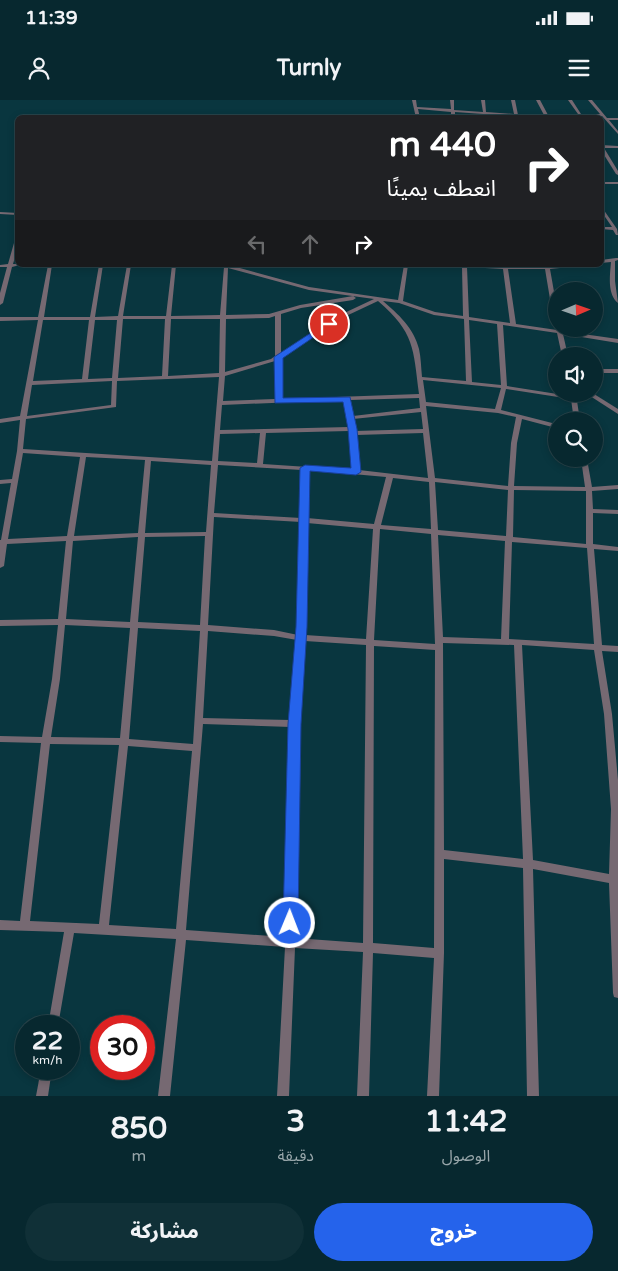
<!DOCTYPE html>
<html lang="ar">
<meta charset="utf-8">
<style>
:root{--surface:#07282f;--page:#103037;--text:#f1f3f6;--muted:#98a6aa;--line:#28444b;--accent:#2563eb}
body{margin:0;font-family:"Varela Round","Noto Sans Arabic",sans-serif;background:var(--page);color:var(--text);direction:rtl;height:100vh;display:flex;flex-direction:column;font-size:19px;white-space:nowrap}
*{box-sizing:border-box;margin:0}
p{font-size:16px;color:var(--muted)}
.icon{flex:none;width:28px;height:28px;fill:none;stroke:currentColor;stroke-width:2;stroke-linecap:round;stroke-linejoin:round}
.map{position:relative;height:996px;overflow:hidden;direction:ltr}
.sheet{display:flex;flex-direction:column;background:var(--surface);flex:1}
.sheet>*{flex:none}
.banner{position:absolute;left:15px;top:15px;width:589px;height:152px;border-radius:8px;box-shadow:0 2px 8px #0003,0 0 0 1px var(--line);direction:rtl;background:#202124;color:#fff;overflow:hidden}
.needle{width:32px;rotate:88deg}
.buttons{position:absolute;left:548px;top:182px;display:grid;gap:10px}
.buttons a{display:grid;place-items:center;width:55px;height:55px;border-radius:50%;background:var(--surface);box-shadow:0 2px 8px #0003,0 0 0 1px var(--line);font-size:25px}
.speed{position:absolute;left:15px;top:915px;display:flex;gap:10px;font-size:25px;font-weight:700;text-align:center}
.speed>*{display:grid;place-content:center;width:65px;height:65px;border-radius:50%;background:var(--surface);box-shadow:0 2px 8px #0003,0 0 0 1px var(--line);line-height:1}
.speed small{font-size:12px;font-weight:400}
.speed .limit{border:8px solid #d22;background:#fff;color:#111}
.pin{position:absolute;display:grid;place-items:center;width:42px;height:42px;color:#fff;margin:-21px;border:2px solid #fff;border-radius:50%;box-shadow:0 1px 5px #0007}
.me{position:absolute;width:55px;margin:-28px;rotate:1deg;stroke-linejoin:round;filter:drop-shadow(0 0 4px #0008)}
.turn{display:flex;align-items:center;gap:18px;height:105px;padding:0 25px;font-size:22px}
.turn .icon{width:65px;height:65px;stroke-width:2.5}
.turn b{display:block;font-size:35px;line-height:42px}
.lanes{display:flex;align-items:center;height:48px;padding:0 25px;background:#0003;justify-content:center;gap:25px;direction:ltr}
.lanes .off{opacity:.35}
.eta{display:flex;justify-content:space-evenly;align-items:center;height:85px;text-align:center}
.eta b{font-size:30px;font-weight:800;line-height:35px}
.action{display:flex;gap:10px;margin-top:auto;padding:10px 25px}
.action a{flex:1;height:58px;border-radius:30px;background:var(--accent);color:#fff;font-size:20px;font-weight:800;line-height:58px;text-align:center}
.action a+a{background:var(--page);color:var(--text)}
.status{display:flex;justify-content:space-between;align-items:center;height:35px;padding:0 25px;background:var(--surface);direction:ltr}
.status svg{height:14px;fill:currentColor}
header{display:flex;justify-content:space-between;align-items:center;height:65px;padding:0 25px;background:var(--surface);font-size:22px;font-weight:800}
.map>svg:first-child{display:block}
</style>
<div class="status"><b>11:39</b><svg viewBox="0 0 49 12"><path d="M0 12V9h3v3zM5 12V6h3v6zM10 12V3h3v9zM15 12V0h3v12zM26 1h20v11H26zM47 4h2v5h-2z"/></svg></div>
<header><svg class="icon" aria-label="menu" viewBox="0 0 24 24"><path d="M4 6h16M4 12h16M4 18h16"/></svg>Turnly<svg class="icon" aria-label="person" viewBox="0 0 24 24"><circle cx="12" cy="8" r="4"/><path d="M4 21q1-7 8-7t8 7"/></svg></header>
<div class="map">
<svg width="618" height="996" viewBox="0 0 618 996">
<rect width="100%" height="100%" fill="#09363f"/>
<g fill="none" stroke-linecap="round" stroke-linejoin="round">
<g fill="#766972" fill-rule="evenodd">
<polygon points="412,0 416,0 417,7 451,9 450,0 454,0 454,10 483,12 481,0 485,0 486,12 514,14 511,0 515,0 518,15 544,15 536,0 540,0 548,15 578,14 568,0 572,0 581,14 600,14 588,0 592,0 607,18 618,18 618,20 609,20 618,31 618,34 602,16 583,16 584,18 579,16 515,18 514,16 487,14 487,16 485,17 483,16 483,14 455,12 455,18 451,18 451,12 418,9 420,18 416,18"/>
<polygon points="601,45 618,46 618,48 604,48 618,71 618,75 616,74 601,50"/>
<rect x="601" y="82" width="17" height="2"/>
<polygon points="601,106 617,129 618,135 616,135 613,130 601,129 601,127 612,127 601,111"/>
<polygon points="0,112 18,113 18,115 0,114"/>
<polygon points="18,135 18,147 13,164 18,164 18,165 20,165 12,167 3,203 0,205 0,193 7,167 0,167 0,165 8,164 16,136"/>
<path d="M616,158H618V160L615,161V181L618,203C607,194 610,175 611,162L601,163V160Z"/>
<path d="M48,165H52L44,217H90L99,165H103L95,217L118,216L127,165H131L123,216H166L172,165H176L171,216L220,215L224,167L221,165H229L309,187L398,200L404,165H408L403,201L435,212L463,216L462,167L454,166L452,165L503,166V165H507L508,166L517,167L582,165L580,166L550,169L556,203V219L553,217L545,169H508L516,224L557,230L556,229H562V231L618,239V243L563,234L568,256H562L557,233L503,225L507,286L570,296V294H576L580,321H574L571,299L506,289L501,310L556,324V328L522,319L517,343L514,386L585,387L581,359H587L592,387L618,385V389L592,391L593,409L618,410V414L593,413V444L618,447V451L594,449L602,545L618,546V552L602,551L612,614L618,680V898L614,897L613,893L609,783L533,769L539,996H527L523,768L444,759V853L439,996H427L434,858L373,853L369,996H357L363,852L295,848L289,996H277L285,847L186,840L170,996H158L176,839L74,833L58,926H48L64,832L0,830V820L20,821L41,643L0,642V636L42,637L52,579L58,525L0,526V520L58,519L66,441L7,444L4,466L0,468V440H1L11,383L0,384V380L12,379L17,351L20,320L0,323V319L20,316L38,220L0,221V217H38ZM467,167L503,169L510,223L469,217ZM228,168L309,190L374,199L340,215L281,253V214L301,208L353,200L356,198L353,196L300,205L269,214L226,215ZM378,201C415,233 413,248 419,294L281,299V257L344,217ZM383,201L399,203L434,215L464,219L466,281L422,277C421,267 421,258 419,249C414,228 398,214 383,201ZM275,216V256L271,259L225,272L226,219L269,218ZM123,219H165L162,276L118,278ZM171,219H220L219,273L168,276ZM43,220H89L82,279L33,281ZM95,220H117L112,278L88,279ZM469,220L497,224L501,285L472,282ZM275,261V299L223,301L225,276ZM219,277L212,361L23,349L26,319L116,307L117,281ZM423,280L501,288L495,309L426,302ZM112,281L111,305L27,316L32,285ZM419,298L420,308L353,316L350,300ZM344,300L349,327L220,330L222,305ZM426,306L498,313L516,317L511,343L508,386L435,378ZM421,312L423,329L355,331L353,319ZM349,331L353,370L263,364L266,333ZM260,333L257,363L218,361L220,334ZM423,333L428,378L359,370L356,335ZM23,353L80,357L67,436L8,439ZM86,357L145,360L138,433L74,436ZM151,361L211,365L206,432L145,433ZM218,365L302,370L301,418L214,413ZM308,370L386,377L374,424L307,418ZM393,378L429,382L431,429L381,425ZM435,382L508,390L506,436L438,430ZM514,390L586,391V444L513,437ZM214,417L301,422L298,535L274,530L208,525ZM307,423L373,429L366,539L305,535ZM380,429L431,434L435,544L374,540ZM438,435L505,441L501,539L443,537ZM205,436L200,525L138,522L145,437ZM138,437L130,522L66,519L73,441ZM512,442L587,448L594,544L509,539ZM65,525L130,528L120,638L51,637L60,579ZM138,528L200,531L193,644L129,639ZM208,531L274,536L297,540L291,620L203,618ZM305,541L366,545L363,843L295,838L299,624ZM443,543L514,545L523,759L444,750ZM522,545L594,550L604,614L611,709L609,774L533,760ZM374,546L435,550L434,848L373,843ZM203,624L291,627L285,837L186,830ZM50,644L119,645L99,824L30,821ZM128,646L192,651L176,829L109,825Z"/>
<rect x="594" y="269" width="24" height="4"/>
<polygon points="587,294 594,294 618,309 618,314"/>
<polygon points="41,969 52,969 48,996 36,996"/>
</g>
</g>
<polygon fill="#2563eb" stroke="#184099" points="326,223 333,224 283,258 283,298 350,297 357,329 361,372 356,375 310,371 307,527 301,624 298,823 296,828 290,830 285,828 283,823 288,624 296,527 300,368 305,365 351,368 348,329 343,302 275,303 274,257"/>
</svg>
<div class="buttons">
<a><svg class="needle" viewBox="-14 -14 28 28"><path d="M0-13l5 13h-10z" fill="#e53935"/><path d="M0 13l5-13h-10z" fill="#98a6aa"/></svg></a>
<a><svg class="icon" aria-label="sound" viewBox="0 0 24 24"><path d="M4 9h4l5-4v14l-5-4H4zM17 9q2 3 0 6"/></svg></a>
<a><svg class="icon" aria-label="search" viewBox="0 0 24 24"><circle cx="10" cy="10" r="6"/><path d="M15 15l6 6"/></svg></a>
</div>
<div class="speed"><div>22<small>km/h</small></div><div class="limit">30</div></div>
<div class="pin" style="left:329px;top:224px;background:#d93025"><svg class="icon" aria-label="arrive" viewBox="0 0 24 24"><path d="M6 21V4h12l-3 4 3 4H6"/></svg></div>
<svg class="me" style="left:290px;top:823px" viewBox="-20 -20 40 40"><circle r="17" fill="#2563eb" stroke="#fff" stroke-width="3"/><path d="M0-11L8 9 0 5-8 9z" fill="#fff"/></svg>
<div class="banner">
<div class="turn"><svg class="icon" aria-label="right" viewBox="0 0 24 24"><path d="M7 20v-9h11M14 6l5 5-5 5"/></svg><div><b>440 m</b>انعطف يمينًا</div></div>
<div class="lanes"><svg class="icon off" aria-label="left" viewBox="0 0 24 24"><path d="M17 20v-9H6M10 6l-5 5 5 5"/></svg><svg class="icon off" aria-label="ahead" viewBox="0 0 24 24"><path d="M12 20V5M6 11l6-6 6 6"/></svg><svg class="icon" aria-label="right" viewBox="0 0 24 24"><path d="M7 20v-9h11M14 6l5 5-5 5"/></svg></div>
</div>
</div>
<section class="sheet">
<div class="eta">
<div><b>11:42</b><p>الوصول</p></div>
<div><b>3</b><p>دقيقة</p></div>
<div><b>850</b><p>m</p></div>
</div>
<div class="action"><a>خروج</a><a>مشاركة</a></div>
</section>
